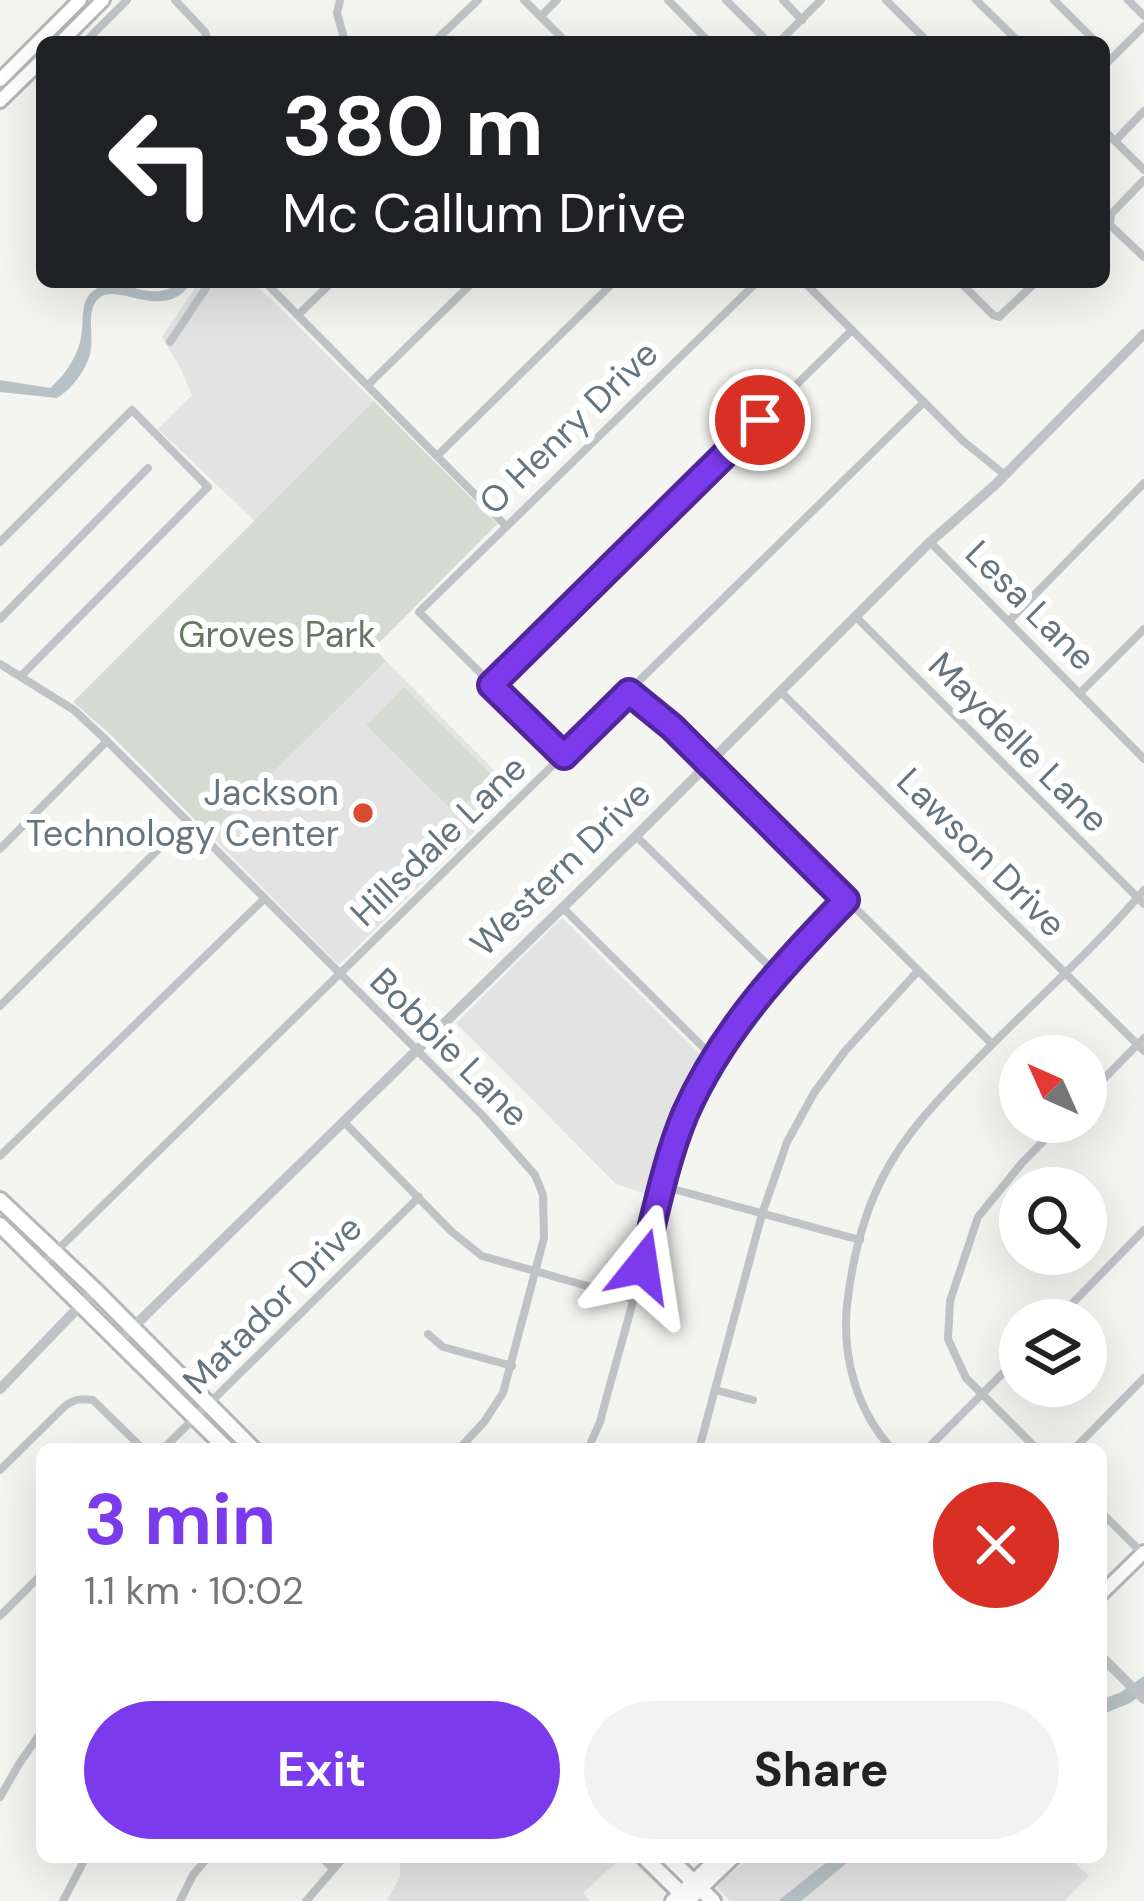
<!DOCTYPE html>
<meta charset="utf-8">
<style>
:root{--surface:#fff;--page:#f2f2f2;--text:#222;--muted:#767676;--accent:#7c3aed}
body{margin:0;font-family:"DM Sans",sans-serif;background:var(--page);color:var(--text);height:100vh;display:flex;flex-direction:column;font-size:45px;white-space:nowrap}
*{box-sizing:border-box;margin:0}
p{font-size:39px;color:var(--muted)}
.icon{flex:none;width:66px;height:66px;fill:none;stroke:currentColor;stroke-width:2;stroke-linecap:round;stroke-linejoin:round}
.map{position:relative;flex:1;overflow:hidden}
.drawer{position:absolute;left:36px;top:1443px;width:1071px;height:420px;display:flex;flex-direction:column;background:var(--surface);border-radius:18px;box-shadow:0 12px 48px #0002}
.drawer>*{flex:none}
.top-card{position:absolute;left:36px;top:36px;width:1074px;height:252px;border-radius:18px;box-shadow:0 12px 48px #0002;background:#202124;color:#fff;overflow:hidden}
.needle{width:78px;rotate:315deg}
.tools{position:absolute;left:999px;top:1035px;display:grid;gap:24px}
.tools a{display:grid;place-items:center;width:108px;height:108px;border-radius:50%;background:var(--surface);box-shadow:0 12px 48px #0002;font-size:60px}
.pin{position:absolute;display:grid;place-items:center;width:102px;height:102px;color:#fff;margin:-51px;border:6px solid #fff;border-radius:50%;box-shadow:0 3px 12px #0007}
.me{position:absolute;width:132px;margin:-66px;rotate:15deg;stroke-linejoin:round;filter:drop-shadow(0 0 9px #0008)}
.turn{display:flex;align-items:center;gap:42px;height:252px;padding:0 48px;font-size:54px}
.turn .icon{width:156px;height:156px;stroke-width:2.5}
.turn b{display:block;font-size:84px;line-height:102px}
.round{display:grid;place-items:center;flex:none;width:126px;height:126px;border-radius:63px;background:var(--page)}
.overview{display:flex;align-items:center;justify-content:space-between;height:204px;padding:0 48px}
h1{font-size:72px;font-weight:700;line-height:90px;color:var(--accent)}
.action{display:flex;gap:24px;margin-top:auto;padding:24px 48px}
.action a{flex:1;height:138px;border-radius:72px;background:var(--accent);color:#fff;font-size:48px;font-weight:700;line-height:138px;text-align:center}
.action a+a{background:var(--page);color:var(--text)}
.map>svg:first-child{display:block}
</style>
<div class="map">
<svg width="1144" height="1901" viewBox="0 0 1144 1901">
<rect width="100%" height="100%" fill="#f4f4f1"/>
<g fill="#e2e3e2">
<polygon points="199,282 253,282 374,401 255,521 158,429 192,395 180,367 162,337"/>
<polygon points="386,661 515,791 339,965 210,835"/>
<polygon points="562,918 704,1058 681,1096 663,1141 649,1195 616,1184 456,1023"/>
<polygon points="393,1857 622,1857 583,1893 590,1901 387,1901 400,1877 400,1863"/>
<polygon points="751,1857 1080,1857 1075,1863 1089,1876 1064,1901 730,1901 716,1886"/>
</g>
<g fill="#d6dbd2">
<polygon points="374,401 497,524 374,648 386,661 210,835 111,735 73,702"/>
<polygon points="404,687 493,776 456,814 366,725"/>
</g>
<g fill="#b6c2c6">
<path d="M116,282C130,286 145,293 160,291C173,289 178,282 192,282C164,325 117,280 98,299C85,312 95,336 90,354C86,370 71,390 57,398L0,392V380L50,388C62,378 72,364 78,349C90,319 69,291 116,282Z"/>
<polygon points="1144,1676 1144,1693 1130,1703 1101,1715 1101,1700 1121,1692"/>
<polygon points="833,1857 854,1857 801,1901 778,1901"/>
</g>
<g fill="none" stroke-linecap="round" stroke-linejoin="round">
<g stroke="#b2b7ba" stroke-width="18">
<g id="secondary">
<polyline points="61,42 103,0"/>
<polyline points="0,80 80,0"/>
<polyline points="0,101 42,60"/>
<polyline points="1101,1594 1144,1552"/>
<polyline points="672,1901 719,1857"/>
<polyline points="688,1901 734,1857"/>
</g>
</g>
<g stroke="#b3b7ba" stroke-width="20">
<g id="primary">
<polyline points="0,1200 95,1290 253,1449"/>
<polyline points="0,1225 227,1449"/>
<polyline points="644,1857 689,1901"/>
<polyline points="668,1857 713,1901"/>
</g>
</g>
<g stroke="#bfc3c6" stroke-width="8">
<polyline points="175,0 205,32 208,42"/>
<polyline points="340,0 337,13 345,42"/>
<polyline points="524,0 566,42"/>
<polyline points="668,0 709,42"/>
<polyline points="726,0 768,42"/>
<polyline points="783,0 802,20"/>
<polyline points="886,0 928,42"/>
<polyline points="976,0 1019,42"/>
<polyline points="1054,0 1096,42"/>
<polyline points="1128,0 1144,16"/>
<polyline points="541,16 557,0"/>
<polyline points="85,42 127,0"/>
<polyline points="434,42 478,0"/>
<polyline points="779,42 821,0"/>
<polyline points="1104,66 1144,26"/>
<polyline points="1104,130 1144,170"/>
<polyline points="1115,141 1144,111"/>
<polyline points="1144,180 1111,214 1110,225 1144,257"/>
<polyline points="265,282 506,526"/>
<polyline points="804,282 963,441 1005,475"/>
<polyline points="960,282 993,315 999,317 1036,282"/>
<polyline points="298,315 332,282"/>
<polyline points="170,342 210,282"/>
<polyline points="368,385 473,282"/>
<polyline points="437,456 614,282"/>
<polyline points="0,542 132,410 208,487 21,676"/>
<polyline points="930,542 1144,759"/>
<polyline points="856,617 1144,904"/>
<polyline points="0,619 148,468"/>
<polyline points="1009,621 1144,483"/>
<polyline points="0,664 74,710 107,741 483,1116 535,1175 543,1195 544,1238 503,1393 484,1422 459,1449"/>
<polyline points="491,685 852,330"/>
<polyline points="629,692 710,763 992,1044"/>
<polyline points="781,692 1144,1051"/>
<polyline points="1080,693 1144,629"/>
<polyline points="564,756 419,612 757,282"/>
<polyline points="636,836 776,973"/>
<polyline points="0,849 107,741"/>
<polyline points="562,907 714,1058"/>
<polyline points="0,1006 187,821"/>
<polyline points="1086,1097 1144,1038"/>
<polyline points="343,1121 452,1232 482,1256 633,1299"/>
<polyline points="0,1156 264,899"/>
<polyline points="662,1186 860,1240"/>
<polyline points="42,1265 924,402"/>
<polyline points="1056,1320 1144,1230"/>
<polyline points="428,1334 443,1347 512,1366"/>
<polyline points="716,1390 753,1400"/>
<polyline points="163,1449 419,1197"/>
<path d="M588,1449L600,1422C613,1372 628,1322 641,1271C659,1200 674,1127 711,1062C747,1001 797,951 846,900"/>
<polyline points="699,1449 762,1214 787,1142 814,1093 845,1051 918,971"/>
<path d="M892,1449C856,1410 842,1356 847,1305C852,1261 864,1212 885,1173C905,1135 934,1104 964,1073C1023,1011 1089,955 1144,890"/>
<polyline points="927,1449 1020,1356"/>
<polyline points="1037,1449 966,1378 948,1339 950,1301 978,1217 1022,1163 1062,1122"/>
<polyline points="1074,1449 1144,1378"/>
<path d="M0,1470L65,1406C75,1399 81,1398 93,1400L143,1449"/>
<polyline points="1101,1512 1142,1553"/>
<polyline points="0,1616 42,1574"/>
<polyline points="0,1797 19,1764 42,1731"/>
<polyline points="321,1857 333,1869"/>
<polyline points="63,1901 86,1857"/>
<polyline points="180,1901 193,1875 208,1857"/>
<polyline points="306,1901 344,1857"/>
</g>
<g stroke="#bfc3c6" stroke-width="10">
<polyline points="118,1342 636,836 930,542 995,485 1144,334"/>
<polyline points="0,1389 95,1290"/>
<polyline points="1101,1656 1144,1699"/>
</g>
<use href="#secondary" stroke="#fff" stroke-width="12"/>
<use href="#primary" stroke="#fff" stroke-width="14"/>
</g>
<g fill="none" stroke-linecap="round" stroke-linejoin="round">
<g stroke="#51269a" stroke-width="30">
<path id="route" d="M642,1266C655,1216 665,1162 685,1114C722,1030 783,965 846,900L672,727L629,692L564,756L491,685L760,420"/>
</g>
<use href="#route" stroke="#7c3aed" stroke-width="21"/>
</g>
<circle fill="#d74d2e" stroke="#fff" stroke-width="4.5" cx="363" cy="813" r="12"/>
<g text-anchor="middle" stroke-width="12" stroke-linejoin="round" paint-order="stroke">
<g font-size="36" fill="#657580" stroke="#fff">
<text transform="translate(568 427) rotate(-44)" y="13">O Henry Drive</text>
<text transform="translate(1031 605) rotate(45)" y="13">Lesa Lane</text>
<text transform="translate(1019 742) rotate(45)" y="13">Maydelle Lane</text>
<text transform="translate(438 840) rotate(-44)" y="13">Hillsdale Lane</text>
<text transform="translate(982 852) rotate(45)" y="13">Lawson Drive</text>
<text transform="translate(560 868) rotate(-44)" y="13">Western Drive</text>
<text transform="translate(450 1047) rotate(45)" y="13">Bobbie Lane</text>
<text transform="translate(272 1304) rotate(-45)" y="13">Matador Drive</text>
</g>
<g font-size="36" fill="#687763" stroke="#fff">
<text x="277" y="647">Groves Park</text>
</g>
<g font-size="36" fill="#657580" stroke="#fff" text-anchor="end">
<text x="339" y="805">Jackson<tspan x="339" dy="41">Technology Center</tspan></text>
</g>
</g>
</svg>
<div class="tools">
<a><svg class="needle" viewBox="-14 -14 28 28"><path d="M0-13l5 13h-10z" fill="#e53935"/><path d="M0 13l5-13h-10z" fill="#767676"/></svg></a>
<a><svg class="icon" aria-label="search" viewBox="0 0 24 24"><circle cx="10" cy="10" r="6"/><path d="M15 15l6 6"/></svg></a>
<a><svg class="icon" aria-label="layers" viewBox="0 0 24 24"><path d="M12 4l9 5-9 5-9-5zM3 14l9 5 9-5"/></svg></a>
</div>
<div class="pin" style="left:760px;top:420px;background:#d93025"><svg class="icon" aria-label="arrive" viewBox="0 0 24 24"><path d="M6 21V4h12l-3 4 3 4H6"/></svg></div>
<svg class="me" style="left:642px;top:1266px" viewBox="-20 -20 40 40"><path d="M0-17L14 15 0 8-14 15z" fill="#7c3aed" stroke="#fff" stroke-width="4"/></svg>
<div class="top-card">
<div class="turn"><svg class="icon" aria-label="left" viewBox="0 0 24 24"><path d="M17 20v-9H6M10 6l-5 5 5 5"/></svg><div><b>380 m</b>Mc Callum Drive</div></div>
</div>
<section class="drawer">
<div class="overview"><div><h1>3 min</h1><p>1.1 km · 10:02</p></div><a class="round" style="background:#d93025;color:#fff"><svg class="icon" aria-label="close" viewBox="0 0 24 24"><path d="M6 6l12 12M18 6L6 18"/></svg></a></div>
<div class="action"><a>Exit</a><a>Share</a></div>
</section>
</div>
